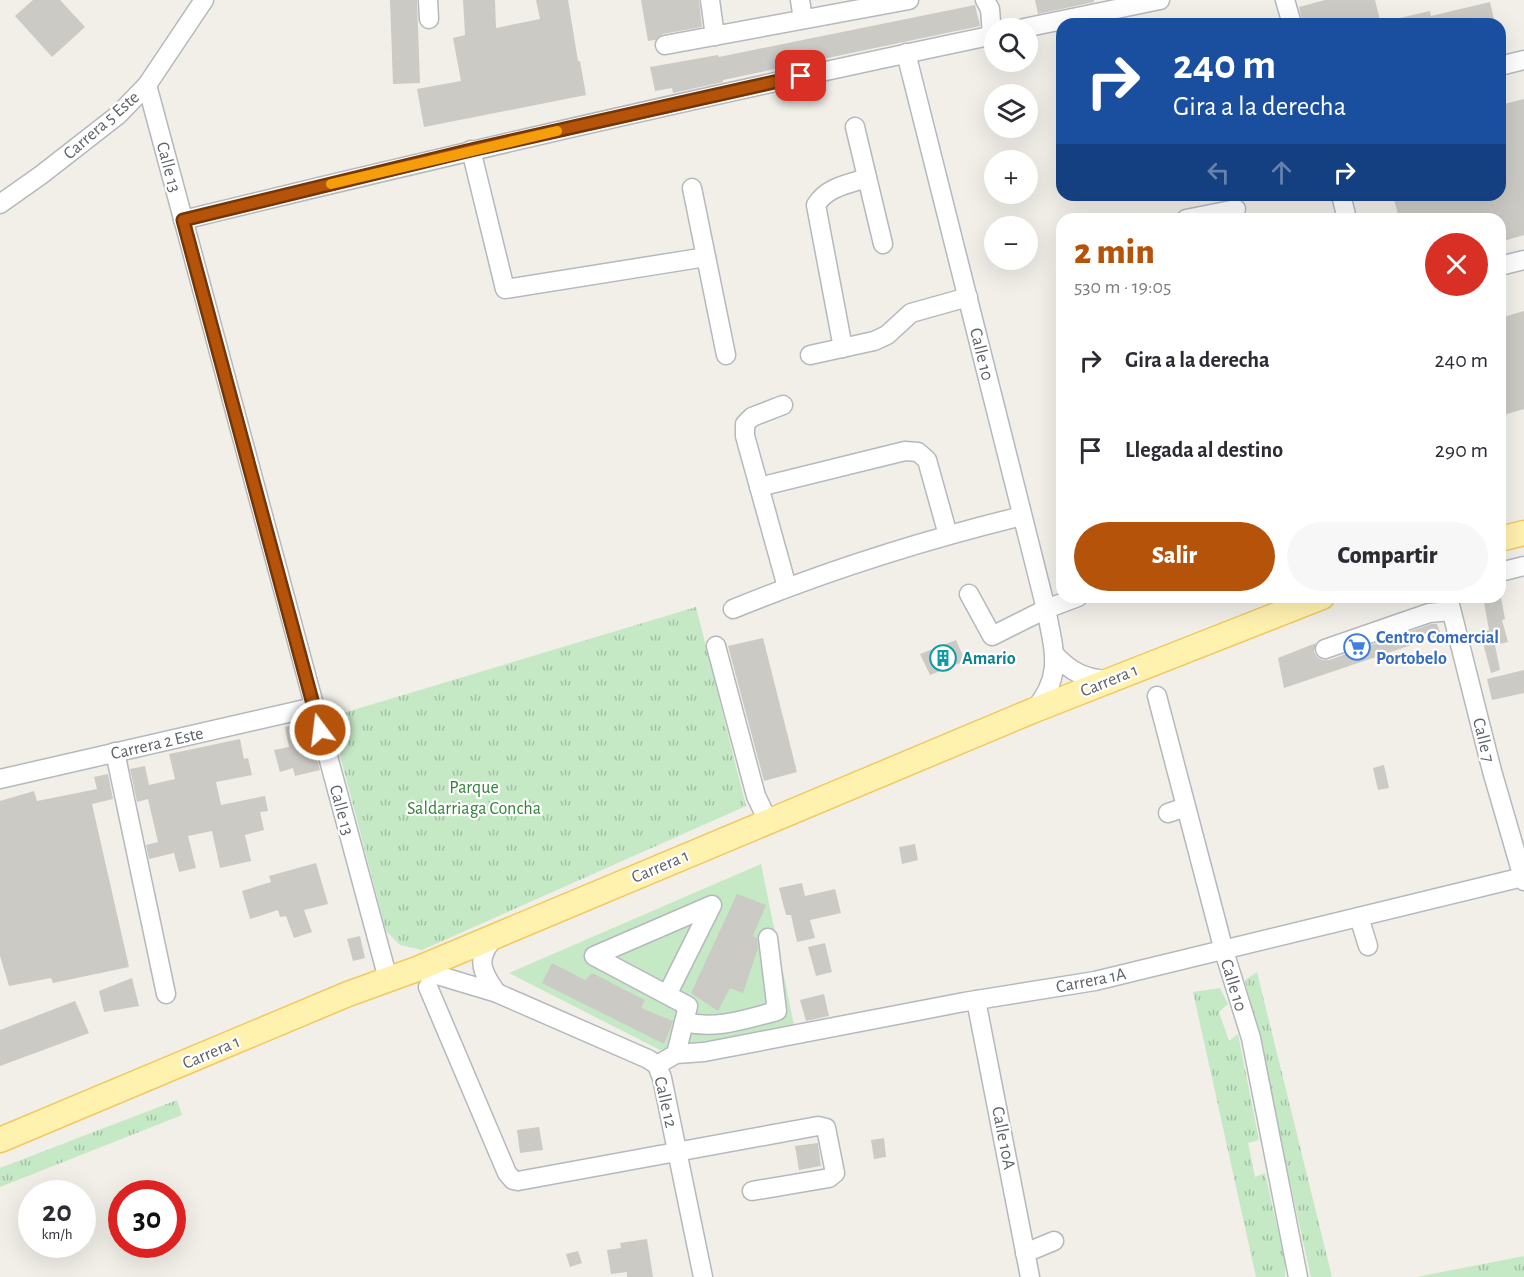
<!DOCTYPE html>
<html lang="es">
<meta charset="utf-8">
<style>
:root{--surface:#fff;--page:#f7f7f7;--text:#2b2b33;--muted:#7c7c81;--accent:#b45309}
body{margin:0;font-family:"Alegreya Sans",sans-serif;background:var(--page);color:var(--text);height:100vh;display:flex;flex-direction:column;font-size:22px;white-space:nowrap}
*{box-sizing:border-box;margin:0}
p{font-size:20px;color:var(--muted)}
.icon{flex:none;width:33px;height:33px;fill:none;stroke:currentColor;stroke-width:2;stroke-linecap:round;stroke-linejoin:round}
.map{position:relative;flex:1;overflow:hidden}
.sheet{position:absolute;left:1056px;top:213px;width:450px;height:390px;display:flex;flex-direction:column;background:var(--surface);border-radius:18px;box-shadow:0 6px 24px #0002}
.sheet>*{flex:none}
.top-card{position:absolute;left:1056px;top:18px;width:450px;height:183px;border-radius:18px;box-shadow:0 6px 24px #0002;background:#1a4fa0;color:#fff;overflow:hidden}
.buttons{position:absolute;left:984px;top:18px;display:grid;gap:12px}
.buttons a{display:grid;place-items:center;width:54px;height:54px;border-radius:50%;background:var(--surface);box-shadow:0 6px 24px #0002;font-size:30px}
.speed{position:absolute;left:18px;top:1180px;display:flex;gap:12px;font-size:30px;font-weight:700;text-align:center}
.speed>*{display:grid;place-content:center;width:78px;height:78px;border-radius:50%;background:var(--surface);box-shadow:0 6px 24px #0002;line-height:1}
.speed small{font-size:15px;font-weight:400}
.speed .limit{border:9px solid #d22;background:#fff;color:#111}
.pin{position:absolute;display:grid;place-items:center;width:51px;height:51px;color:#fff;margin:-26px;border-radius:12px;box-shadow:0 3px 9px #0006}
.me{position:absolute;width:66px;margin:-33px;rotate:345deg;stroke-linejoin:round;filter:drop-shadow(0 0 4px #0008)}
.turn{display:flex;align-items:center;gap:21px;height:126px;padding:0 18px;font-size:27px}
.turn .icon{width:78px;height:78px;stroke-width:2.5}
.turn b{display:block;font-size:42px;line-height:51px}
.lanes{display:flex;align-items:center;height:57px;padding:0 18px;background:#0003;justify-content:center;gap:30px;direction:ltr}
.lanes .off{opacity:.35}
.round{display:grid;place-items:center;flex:none;width:63px;height:63px;border-radius:32px;background:var(--page)}
.overview{display:flex;align-items:center;justify-content:space-between;height:102px;padding:0 18px}
h1{font-size:36px;font-weight:800;line-height:45px;color:var(--accent)}
.cta{display:flex;gap:12px;margin-top:auto;padding:12px 18px}
.cta a{flex:1;height:69px;border-radius:36px;background:var(--accent);color:#fff;font-size:24px;font-weight:800;line-height:69px;text-align:center}
.cta a+a{background:var(--page);color:var(--text)}
ul{padding:0;list-style:none}
li{display:flex;align-items:center;gap:18px;height:90px;padding:0 18px}
li div{flex:1}
li b{display:block;font-size:22px}
li em{font-style:normal}
.map>svg:first-child{display:block}
</style>
<div class="map">
<svg width="1524" height="1277" viewBox="0 0 1524 1277">
<defs>
<pattern id="park-tufts" width="24" height="20" patternUnits="userSpaceOnUse" patternTransform="scale(1.5)"><rect width="24" height="20" fill="#c5e8c5"/><path d="M3 7l-1-3M5 7V3M7 7l1-3M15 17l-1-3M17 17v-4M19 17l1-3" fill="none" stroke="#a3c0a4"/></pattern>
</defs>
<rect width="100%" height="100%" fill="#f1efe8"/>
<polygon fill="#c5e8c5" points="761,864 794,1025 660,1050 509,973"/>
<g fill="url(#park-tufts)">
<polygon points="696,607 746,806 422,950 400,945 386,931 330,717"/>
<polygon points="1257,972 1332,1277 1311,1277 1245,980"/>
<polygon points="1220,988 1228,1004 1219,1012 1229,1041 1238,1034 1259,1140 1248,1143 1255,1177 1265,1173 1285,1262 1285,1277 1256,1277 1193,992"/>
<polygon points="177,1100 182,1115 0,1187 0,1168"/>
<polygon points="1524,1256 1524,1277 1417,1277"/>
</g>
<g fill="#cccac5">
<polygon points="33,0 60,0 85,27 52,57 15,16"/>
<polygon points="390,0 417,0 420,83 393,84"/>
<polygon points="463,0 495,0 496,28 540,19 536,0 568,0 578,61 580,61 586,95 424,127 417,89 461,81 453,38 465,35"/>
<polygon points="641,0 699,0 702,27 663,34 655,40 648,41"/>
<polygon points="1035,0 1094,0 1094,2 1038,14"/>
<polygon points="1325,0 1375,0 1381,24 1303,24 1299,7"/>
<polygon points="1490,2 1495,24 1396,24 1395,19 1430,11 1431,16"/>
<polygon points="975,5 980,26 723,80 723,82 673,93 672,88 655,91 650,67 718,55 719,57"/>
<polygon points="1524,99 1524,235 1500,242 1500,219 1399,219 1393,195 1500,195 1500,105"/>
<polygon points="1524,311 1524,409 1500,416 1500,318"/>
<polygon points="1483,597 1501,597 1505,619 1502,620 1508,642 1495,645 1500,670 1491,673 1480,632 1489,630"/>
<polygon points="1431,624 1437,624 1441,635 1284,688 1278,658 1316,643 1314,652 1317,657 1322,660 1329,660"/>
<polygon points="763,638 797,772 764,781 728,646"/>
<polygon points="956,640 964,658 962,659 963,662 930,675 920,654"/>
<polygon points="1524,670 1524,693 1492,700 1487,679"/>
<polygon points="307,722 320,770 295,776 293,768 280,772 274,750 289,747 285,727"/>
<polygon points="240,739 244,759 248,758 252,775 216,782 221,805 265,796 268,811 260,812 264,830 245,835 251,861 220,868 212,831 188,836 196,868 179,872 174,853 149,859 146,845 158,842 148,799 137,802 130,769 145,766 149,785 175,779 169,754"/>
<polygon points="1384,765 1389,788 1378,790 1373,768"/>
<polygon points="108,774 113,799 92,804 129,967 53,983 51,978 9,986 0,956 0,801 34,791 37,801 97,789 94,777"/>
<polygon points="915,844 918,860 902,864 899,847"/>
<polygon points="316,863 328,904 304,910 312,932 294,938 286,916 280,917 278,910 250,919 242,891 271,882 269,876"/>
<polygon points="802,883 805,896 835,889 841,913 810,920 815,938 797,942 791,915 786,915 779,888"/>
<polygon points="737,894 766,905 753,936 757,938 758,948 743,993 730,988 718,1011 691,993"/>
<polygon points="360,936 365,958 353,961 347,939"/>
<polygon points="825,943 832,972 816,976 808,947"/>
<polygon points="552,963 585,980 592,973 645,1000 641,1008 673,1021 664,1044 542,983"/>
<polygon points="132,978 139,1006 104,1012 99,991"/>
<polygon points="824,994 829,1016 806,1021 800,1000"/>
<polygon points="75,1001 89,1033 0,1066 0,1030"/>
<polygon points="539,1127 543,1150 520,1153 517,1130"/>
<polygon points="884,1138 886,1157 874,1159 871,1140"/>
<polygon points="818,1143 821,1166 799,1170 795,1146"/>
<polygon points="647,1239 653,1277 627,1277 627,1272 611,1274 607,1250 621,1248 620,1243"/>
<polygon points="578,1251 582,1263 570,1267 566,1254"/>
</g>
<g fill="none" stroke-linecap="round" stroke-linejoin="round">
<g stroke="#b5b8bc" stroke-width="21">
<g id="minor">
<polyline points="428,0 429,19"/>
<polyline points="710,0 715,36"/>
<polyline points="800,0 803,19"/>
<polyline points="985,0 990,9 992,35"/>
<polyline points="1285,0 1292,24"/>
<polyline points="1024,28 1160,0"/>
<polyline points="665,45 909,0"/>
<path d="M906,53L1046,609C1054,650 1064,677 1033,711"/>
<polyline points="1500,66 1524,60"/>
<polyline points="147,85 388,979"/>
<polyline points="855,127 883,244"/>
<polyline points="471,150 505,289 706,257"/>
<polyline points="692,188 726,355"/>
<polyline points="1341,195 1347,219"/>
<polyline points="0,204 41,175 118,115 147,85 204,0"/>
<polyline points="1186,219 1236,209"/>
<path d="M183,220C453,154 723,92 994,35"/>
<polyline points="1500,266 1524,260"/>
<path d="M843,348L816,205C827,187 848,184 867,178"/>
<polyline points="810,355 874,341 887,335 911,313 968,297"/>
<polyline points="783,405 752,417 745,424 745,436 787,587"/>
<polyline points="759,487 905,451 918,452 927,460 948,535"/>
<polyline points="1500,572 1524,566"/>
<polyline points="969,594 992,636 1046,609 1078,597"/>
<polyline points="1448,597 1492,771 1524,881"/>
<path d="M733,609C826,571 924,540 1022,516"/>
<polyline points="716,646 756,796 768,821"/>
<polyline points="1325,649 1429,613 1451,611"/>
<path d="M1055,655C1071,672 1085,679 1109,680"/>
<polyline points="1157,696 1224,951 1251,1038 1298,1277"/>
<polyline points="115,752 166,994"/>
<polyline points="0,779 314,707"/>
<polyline points="1168,813 1186,807"/>
<polyline points="1359,917 1368,946"/>
<polyline points="417,969 497,993 648,1059 657,1065 662,1078 703,1277"/>
<polyline points="428,987 507,1173 513,1180 518,1181 818,1126 826,1128 835,1173 829,1178 752,1191"/>
<path d="M497,993C480,970 475,957 497,935"/>
<polyline points="667,995 712,905 594,956 688,1006 676,1054"/>
<polyline points="976,1000 1030,1277"/>
<path d="M684,1022C716,1030 746,1019 777,1011L768,938"/>
<polyline points="657,1065 676,1054 704,1052 964,1002 1095,981 1523,877"/>
<polyline points="1025,1253 1054,1241"/>
</g>
</g>
<g stroke="#f2c960" stroke-width="27">
<g id="major">
<polyline points="1500,539 1524,533"/>
<polyline points="0,1140 348,994 417,969 1032,711 1322,597"/>
</g>
</g>
<use href="#minor" stroke="#fff" stroke-width="18"/>
<use href="#major" stroke="#fff2af" stroke-width="24"/>
</g>
<g fill="none" stroke-linecap="round" stroke-linejoin="round">
<g stroke="#753606" stroke-width="15">
<polyline id="route" points="320,730 183,220 471,150 801,76"/>
</g>
<use href="#route" stroke="#b45309" stroke-width="10"/>
<polyline stroke="#f59e0b" stroke-width="10" points="331,184 557,131"/>
</g>
<defs>
<g id="supermarket-ring" transform="scale(1.35)"><circle r="9.5" fill="#fff" stroke="#3f7fe0" stroke-width="1.5"/><path d="M-6-5.5h2.5l.6 2H6L4.5 2H-2.5L-4.4-4H-6ZM-1.5 3.2a1.3 1.3 0 1 0 .1 0ZM3 3.2a1.3 1.3 0 1 0 .1 0Z" fill="#3f7fe0"/></g>
<g id="building-ring" transform="scale(1.35)"><circle r="9.5" fill="#fff" stroke="#0f9aa8" stroke-width="1.5"/><path d="M-4-6H4V6H1V3H-1V6H-4ZM-2.5-4.3h1.7v1.8h-1.7ZM.8-4.3h1.7v1.8H.8ZM-2.5-1h1.7V.8h-1.7ZM.8-1h1.7V.8H.8Z" fill="#0f9aa8"/></g>
</defs>
<g fill-rule="evenodd">
<use href="#supermarket-ring" x="1357" y="647"/>
<use href="#building-ring" x="943" y="658"/>
</g>
<g text-anchor="middle" stroke-width="4.5" stroke-linejoin="round" paint-order="stroke">
<g font-size="18" fill="#5f6368" stroke="#fff">
<text transform="translate(101 125) rotate(-41)" y="6">Carrera 5 Este</text>
<text transform="translate(169 167) rotate(75)" y="6">Calle 13</text>
<text transform="translate(982 354) rotate(76)" y="6">Calle 10</text>
<text transform="translate(1109 680) rotate(-22)" y="6">Carrera 1</text>
<text transform="translate(1484 740) rotate(76)" y="6">Calle 7</text>
<text transform="translate(157 743) rotate(-13)" y="6">Carrera 2 Este</text>
<text transform="translate(342 810) rotate(75)" y="6">Calle 13</text>
<text transform="translate(660 866) rotate(-23)" y="6">Carrera 1</text>
<text transform="translate(1091 980) rotate(-11)" y="6">Carrera 1A</text>
<text transform="translate(1234 985) rotate(73)" y="6">Calle 10</text>
<text transform="translate(211 1052) rotate(-23)" y="6">Carrera 1</text>
<text transform="translate(666 1102) rotate(77)" y="6">Calle 12</text>
<text transform="translate(1004 1138) rotate(79)" y="6">Calle 10A</text>
</g>
<g font-size="18" font-weight="bold" fill="#366cbe" stroke="#fff" text-anchor="start">
<text x="1376" y="643">Centro Comercial<tspan x="1376" dy="21">Portobelo</tspan></text>
</g>
<g font-size="18" font-weight="bold" fill="#0d838f" stroke="#fff" text-anchor="start">
<text x="962" y="664">Amario</text>
</g>
<g font-size="18" fill="#348238" stroke="#fff">
<text x="474" y="793">Parque<tspan x="474" dy="21">Saldarriaga Concha</tspan></text>
</g>
</g>
</svg>
<div class="buttons">
<a><svg class="icon" aria-label="search" viewBox="0 0 24 24"><circle cx="10" cy="10" r="6"/><path d="M15 15l6 6"/></svg></a>
<a><svg class="icon" aria-label="layers" viewBox="0 0 24 24"><path d="M12 4l9 5-9 5-9-5zM3 14l9 5 9-5"/></svg></a>
<a>+</a>
<a>−</a>
</div>
<div class="speed"><div>20<small>km/h</small></div><div class="limit">30</div></div>
<div class="pin" style="left:801px;top:76px;background:#d93025"><svg class="icon" aria-label="arrive" viewBox="0 0 24 24"><path d="M6 21V4h12l-3 4 3 4H6"/></svg></div>
<svg class="me" style="left:320px;top:730px" viewBox="-20 -20 40 40"><circle r="17" fill="#b45309" stroke="#fff" stroke-width="3"/><path d="M0-11L8 9 0 5-8 9z" fill="#fff"/></svg>
<div class="top-card">
<div class="turn"><svg class="icon" aria-label="right" viewBox="0 0 24 24"><path d="M7 20v-9h11M14 6l5 5-5 5"/></svg><div><b>240 m</b>Gira a la derecha</div></div>
<div class="lanes"><svg class="icon off" aria-label="left" viewBox="0 0 24 24"><path d="M17 20v-9H6M10 6l-5 5 5 5"/></svg><svg class="icon off" aria-label="ahead" viewBox="0 0 24 24"><path d="M12 20V5M6 11l6-6 6 6"/></svg><svg class="icon" aria-label="right" viewBox="0 0 24 24"><path d="M7 20v-9h11M14 6l5 5-5 5"/></svg></div>
</div>
<section class="sheet">
<div class="overview"><div><h1>2 min</h1><p>530 m · 19:05</p></div><a class="round" style="background:#d93025;color:#fff"><svg class="icon" aria-label="close" viewBox="0 0 24 24"><path d="M6 6l12 12M18 6L6 18"/></svg></a></div>
<ul>
<li><svg class="icon" aria-label="right" viewBox="0 0 24 24"><path d="M7 20v-9h11M14 6l5 5-5 5"/></svg><div><b>Gira a la derecha</b></div><em>240 m</em></li>
<li><svg class="icon" aria-label="arrive" viewBox="0 0 24 24"><path d="M6 21V4h12l-3 4 3 4H6"/></svg><div><b>Llegada al destino</b></div><em>290 m</em></li>
</ul>
<div class="cta"><a>Salir</a><a>Compartir</a></div>
</section>
</div>
